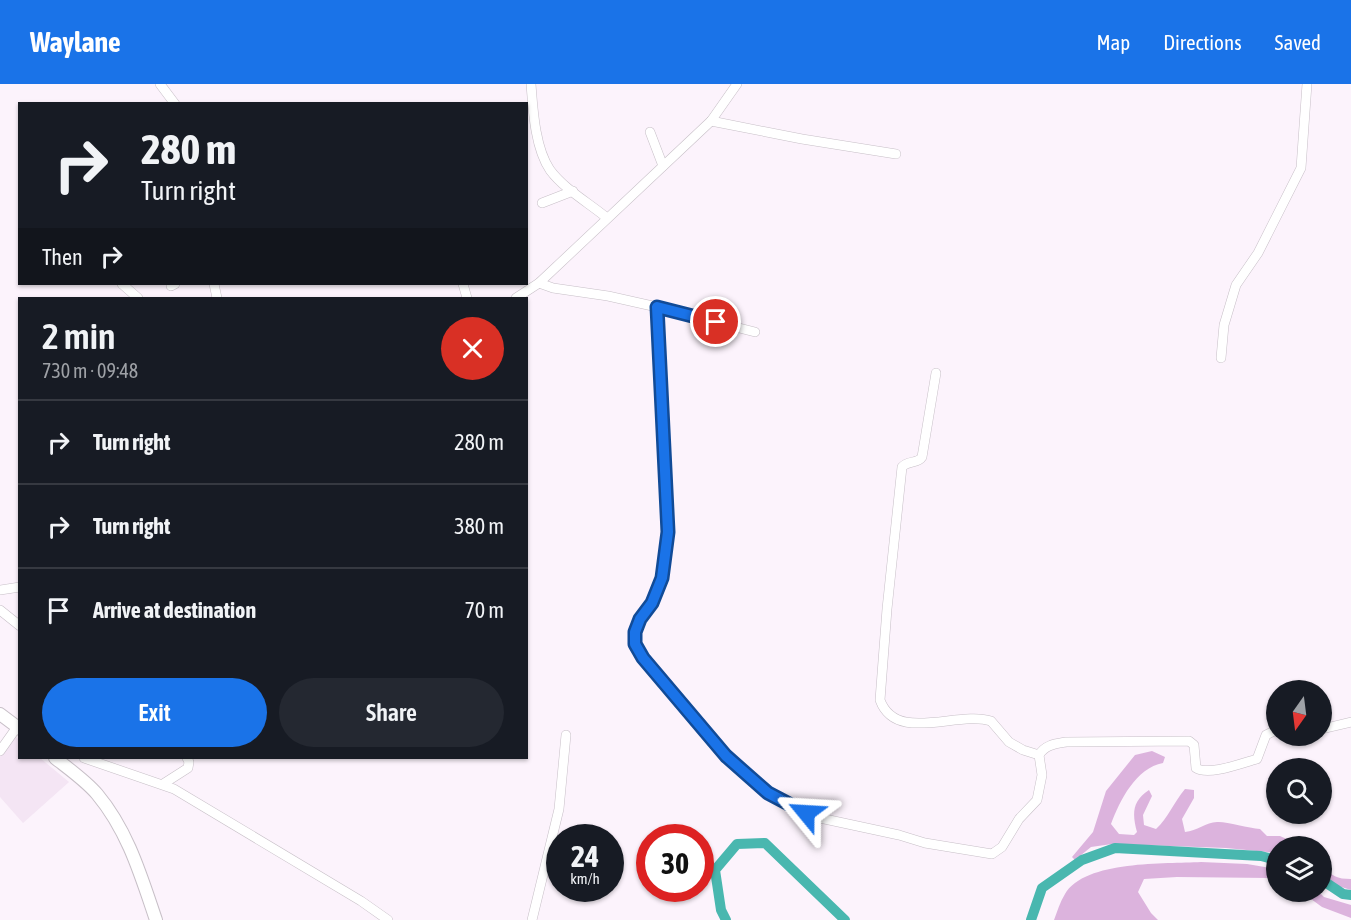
<!DOCTYPE html>
<meta charset="utf-8">
<style>
:root{--surface:#171b24;--page:#242831;--text:#f1f3f6;--muted:#9ea1a6;--line:#363941;--accent:#1a73e8}
body{margin:0;font-family:"Asap Condensed",sans-serif;background:var(--page);color:var(--text);height:100vh;display:flex;flex-direction:column;font-size:22px;white-space:nowrap}
*{box-sizing:border-box;margin:0}
p{font-size:20px;color:var(--muted)}
.icon{flex:none;width:33px;height:33px;fill:none;stroke:currentColor;stroke-width:2;stroke-linecap:round;stroke-linejoin:round}
.map{position:relative;flex:1;overflow:hidden}
.sheet{position:absolute;left:18px;top:213px;width:510px;height:462px;display:flex;flex-direction:column;background:var(--surface);border-radius:0px;box-shadow:0 2px 4px #0004}
.sheet>*{flex:none}
.banner{position:absolute;left:18px;top:18px;width:510px;height:183px;border-radius:0px;box-shadow:0 2px 4px #0004;background:#171b24;color:var(--text);overflow:hidden}
.needle{width:39px;rotate:194deg}
.fabs{position:absolute;left:1266px;top:596px;display:grid;gap:12px}
.fabs a{display:grid;place-items:center;width:66px;height:66px;border-radius:50%;background:var(--surface);box-shadow:0 2px 4px #0004;font-size:30px}
.speed{position:absolute;left:546px;top:740px;display:flex;gap:12px;font-size:30px;font-weight:700;text-align:center}
.speed>*{display:grid;place-content:center;width:78px;height:78px;border-radius:50%;background:var(--surface);box-shadow:0 2px 4px #0004;line-height:1}
.speed small{font-size:15px;font-weight:400}
.speed .limit{border:9px solid #d22;background:#fff;color:#111}
.pin{position:absolute;display:grid;place-items:center;width:51px;height:51px;color:#fff;margin:-26px;border:3px solid #fff;border-radius:50%;box-shadow:0 2px 6px #0007}
.me{position:absolute;width:66px;margin:-33px;rotate:297deg;stroke-linejoin:round;filter:drop-shadow(0 0 4px #0008)}
.turn{display:flex;align-items:center;gap:21px;height:126px;padding:0 24px;font-size:27px}
.turn .icon{width:78px;height:78px;stroke-width:2.5}
.turn b{display:block;font-size:42px;line-height:51px}
.then{display:flex;align-items:center;height:57px;padding:0 24px;background:#0003;gap:12px;font-size:22px}
.round{display:grid;place-items:center;flex:none;width:63px;height:63px;border-radius:32px;background:var(--page)}
.head{display:flex;align-items:center;justify-content:space-between;height:102px;padding:0 24px}
h1{font-size:36px;font-weight:600;line-height:45px}
.primary-button{display:flex;gap:12px;margin-top:auto;padding:12px 24px}
.primary-button a{flex:1;height:69px;border-radius:36px;background:var(--accent);color:#fff;font-size:24px;font-weight:600;line-height:69px;text-align:center}
.primary-button a+a{background:var(--page);color:var(--text)}
ul{padding:0;list-style:none}
li{display:flex;align-items:center;gap:18px;height:84px;padding:0 24px;border-top:2px solid var(--line)}
li div{flex:1}
li b{display:block;font-size:22px}
li em{font-style:normal}
header{display:flex;align-items:center;gap:36px;box-sizing:border-box;height:84px;padding:0 30px;background:var(--accent);color:#fff}
header strong{font-size:28px}
nav{display:flex;gap:33px;margin-inline-start:auto;font-size:21px}
.map>svg:first-child{display:block}
</style>
<header>
<strong>Waylane</strong>
<nav><a>Map</a><a>Directions</a><a>Saved</a></nav>
</header>
<div class="map">
<svg width="1351" height="836" viewBox="0 0 1351 836">
<rect width="100%" height="100%" fill="#fcf3fc"/>
<polygon fill="#f4e5f4" points="13,650 19,656 20,674 40,674 69,698 23,739 0,713 0,669"/>
<g fill="#dcb3dd">
<path d="M1152,667L1165,673L1163,679C1136,684 1120,716 1111,740L1119,750L1134,751L1137,748C1132,730 1132,717 1149,706L1152,712L1143,731L1144,741L1156,745C1168,734 1174,718 1185,705L1194,706V714L1182,735L1185,748C1197,747 1206,738 1217,738C1225,737 1248,744 1260,745L1267,752H1280L1302,762H1276V769L1226,764L1112,760L1091,763L1075,776L1072,773L1093,748L1106,707L1135,671Z"/>
<path d="M1201,778L1247,780L1276,785V797L1269,794L1177,793L1144,795L1138,808L1151,829L1158,836H1054C1057,828 1060,818 1065,810C1085,776 1166,780 1201,778Z"/>
<path d="M1322,782C1332,792 1337,795 1351,795V806L1335,801L1322,790Z"/>
<polygon points="1300,807 1318,807 1324,813 1351,821 1351,834 1322,823"/>
</g>
<g fill="none" stroke-linecap="round" stroke-linejoin="round">
<g stroke="#49b7af" stroke-width="10">
<polyline points="1322,796 1343,810 1351,811"/>
<polyline points="726,836 721,826 715,786 737,760 765,759 845,836"/>
<polyline points="1031,836 1042,804 1082,776 1115,764 1261,772 1276,776"/>
</g>
<g stroke="#c7bfc7" stroke-width="10">
<g id="minor">
<polyline points="160,0 175,20"/>
<path d="M531,0C533,26 535,64 550,86C564,105 589,119 607,134"/>
<polyline points="711,37 802,55 896,70"/>
<polyline points="650,48 663,82"/>
<polyline points="542,119 573,107"/>
<path d="M539,199L553,204L608,212L657,223L668,448L662,493L652,519L640,535L635,548V560L643,574L726,672L753,697L783,718L820,734L899,751L925,759L992,770L1002,763L1019,735L1037,716L1042,691L1039,671C1045,661 1054,660 1066,658L1189,657L1194,661L1196,684C1209,692 1242,679 1257,675L1266,651L1276,646"/>
<polyline points="122,200 138,214"/>
<polyline points="214,200 217,214"/>
<polyline points="463,200 467,214"/>
<polyline points="171,202 175,200"/>
<polyline points="516,214 539,199 711,37 737,0"/>
<polyline points="657,223 755,248"/>
<polyline points="1221,274 1224,241 1236,201 1258,169 1301,84 1307,0"/>
<path d="M936,289L922,373C918,380 908,376 902,383L887,525L880,616C896,660 958,626 991,637L1009,658L1023,666L1039,671"/>
<polyline points="0,506 20,503"/>
<polyline points="0,526 20,542"/>
<polyline points="1322,645 1351,638"/>
<polyline points="0,667 17,643"/>
<polyline points="84,674 174,705 361,817 388,836"/>
<polyline points="163,700 188,684 189,678 187,674"/>
<polyline points="532,836 559,725 566,651"/>
</g>
</g>
<g stroke="#c7bfc7" stroke-width="14">
<g id="highway">
<polyline points="0,630 20,645"/>
<path d="M55,674C69,685 86,697 97,710C128,747 141,792 156,836"/>
</g>
</g>
<use href="#minor" stroke="#fff" stroke-width="9"/>
<use href="#highway" stroke="#fff" stroke-width="12"/>
</g>
<g fill="none" stroke-linecap="round" stroke-linejoin="round">
<g stroke="#114b97" stroke-width="15">
<polyline id="route" points="716,238 657,223 668,448 662,494 652,519 640,535 635,548 635,560 643,574 726,672 768,709 806,729"/>
</g>
<use href="#route" stroke="#1a73e8" stroke-width="10"/>
</g>
</svg>
<div class="fabs">
<a><svg class="needle" viewBox="-14 -14 28 28"><path d="M0-13l5 13h-10z" fill="#e53935"/><path d="M0 13l5-13h-10z" fill="#9ea1a6"/></svg></a>
<a><svg class="icon" aria-label="search" viewBox="0 0 24 24"><circle cx="10" cy="10" r="6"/><path d="M15 15l6 6"/></svg></a>
<a><svg class="icon" aria-label="layers" viewBox="0 0 24 24"><path d="M12 4l9 5-9 5-9-5zM3 14l9 5 9-5"/></svg></a>
</div>
<div class="speed"><div>24<small>km/h</small></div><div class="limit">30</div></div>
<div class="pin" style="left:716px;top:238px;background:#d93025"><svg class="icon" aria-label="arrive" viewBox="0 0 24 24"><path d="M6 21V4h12l-3 4 3 4H6"/></svg></div>
<svg class="me" style="left:806px;top:729px" viewBox="-20 -20 40 40"><path d="M0-17L14 15 0 8-14 15z" fill="#1a73e8" stroke="#fff" stroke-width="4"/></svg>
<div class="banner">
<div class="turn"><svg class="icon" aria-label="right" viewBox="0 0 24 24"><path d="M7 20v-9h11M14 6l5 5-5 5"/></svg><div><b>280 m</b>Turn right</div></div>
<div class="then">Then<svg class="icon" aria-label="right" viewBox="0 0 24 24"><path d="M7 20v-9h11M14 6l5 5-5 5"/></svg></div>
</div>
<section class="sheet">
<div class="head"><div><h1>2 min</h1><p>730 m · 09:48</p></div><a class="round" style="background:#d93025;color:#fff"><svg class="icon" aria-label="close" viewBox="0 0 24 24"><path d="M6 6l12 12M18 6L6 18"/></svg></a></div>
<ul>
<li><svg class="icon" aria-label="right" viewBox="0 0 24 24"><path d="M7 20v-9h11M14 6l5 5-5 5"/></svg><div><b>Turn right</b></div><em>280 m</em></li>
<li><svg class="icon" aria-label="right" viewBox="0 0 24 24"><path d="M7 20v-9h11M14 6l5 5-5 5"/></svg><div><b>Turn right</b></div><em>380 m</em></li>
<li><svg class="icon" aria-label="arrive" viewBox="0 0 24 24"><path d="M6 21V4h12l-3 4 3 4H6"/></svg><div><b>Arrive at destination</b></div><em>70 m</em></li>
</ul>
<div class="primary-button"><a>Exit</a><a>Share</a></div>
</section>
</div>
